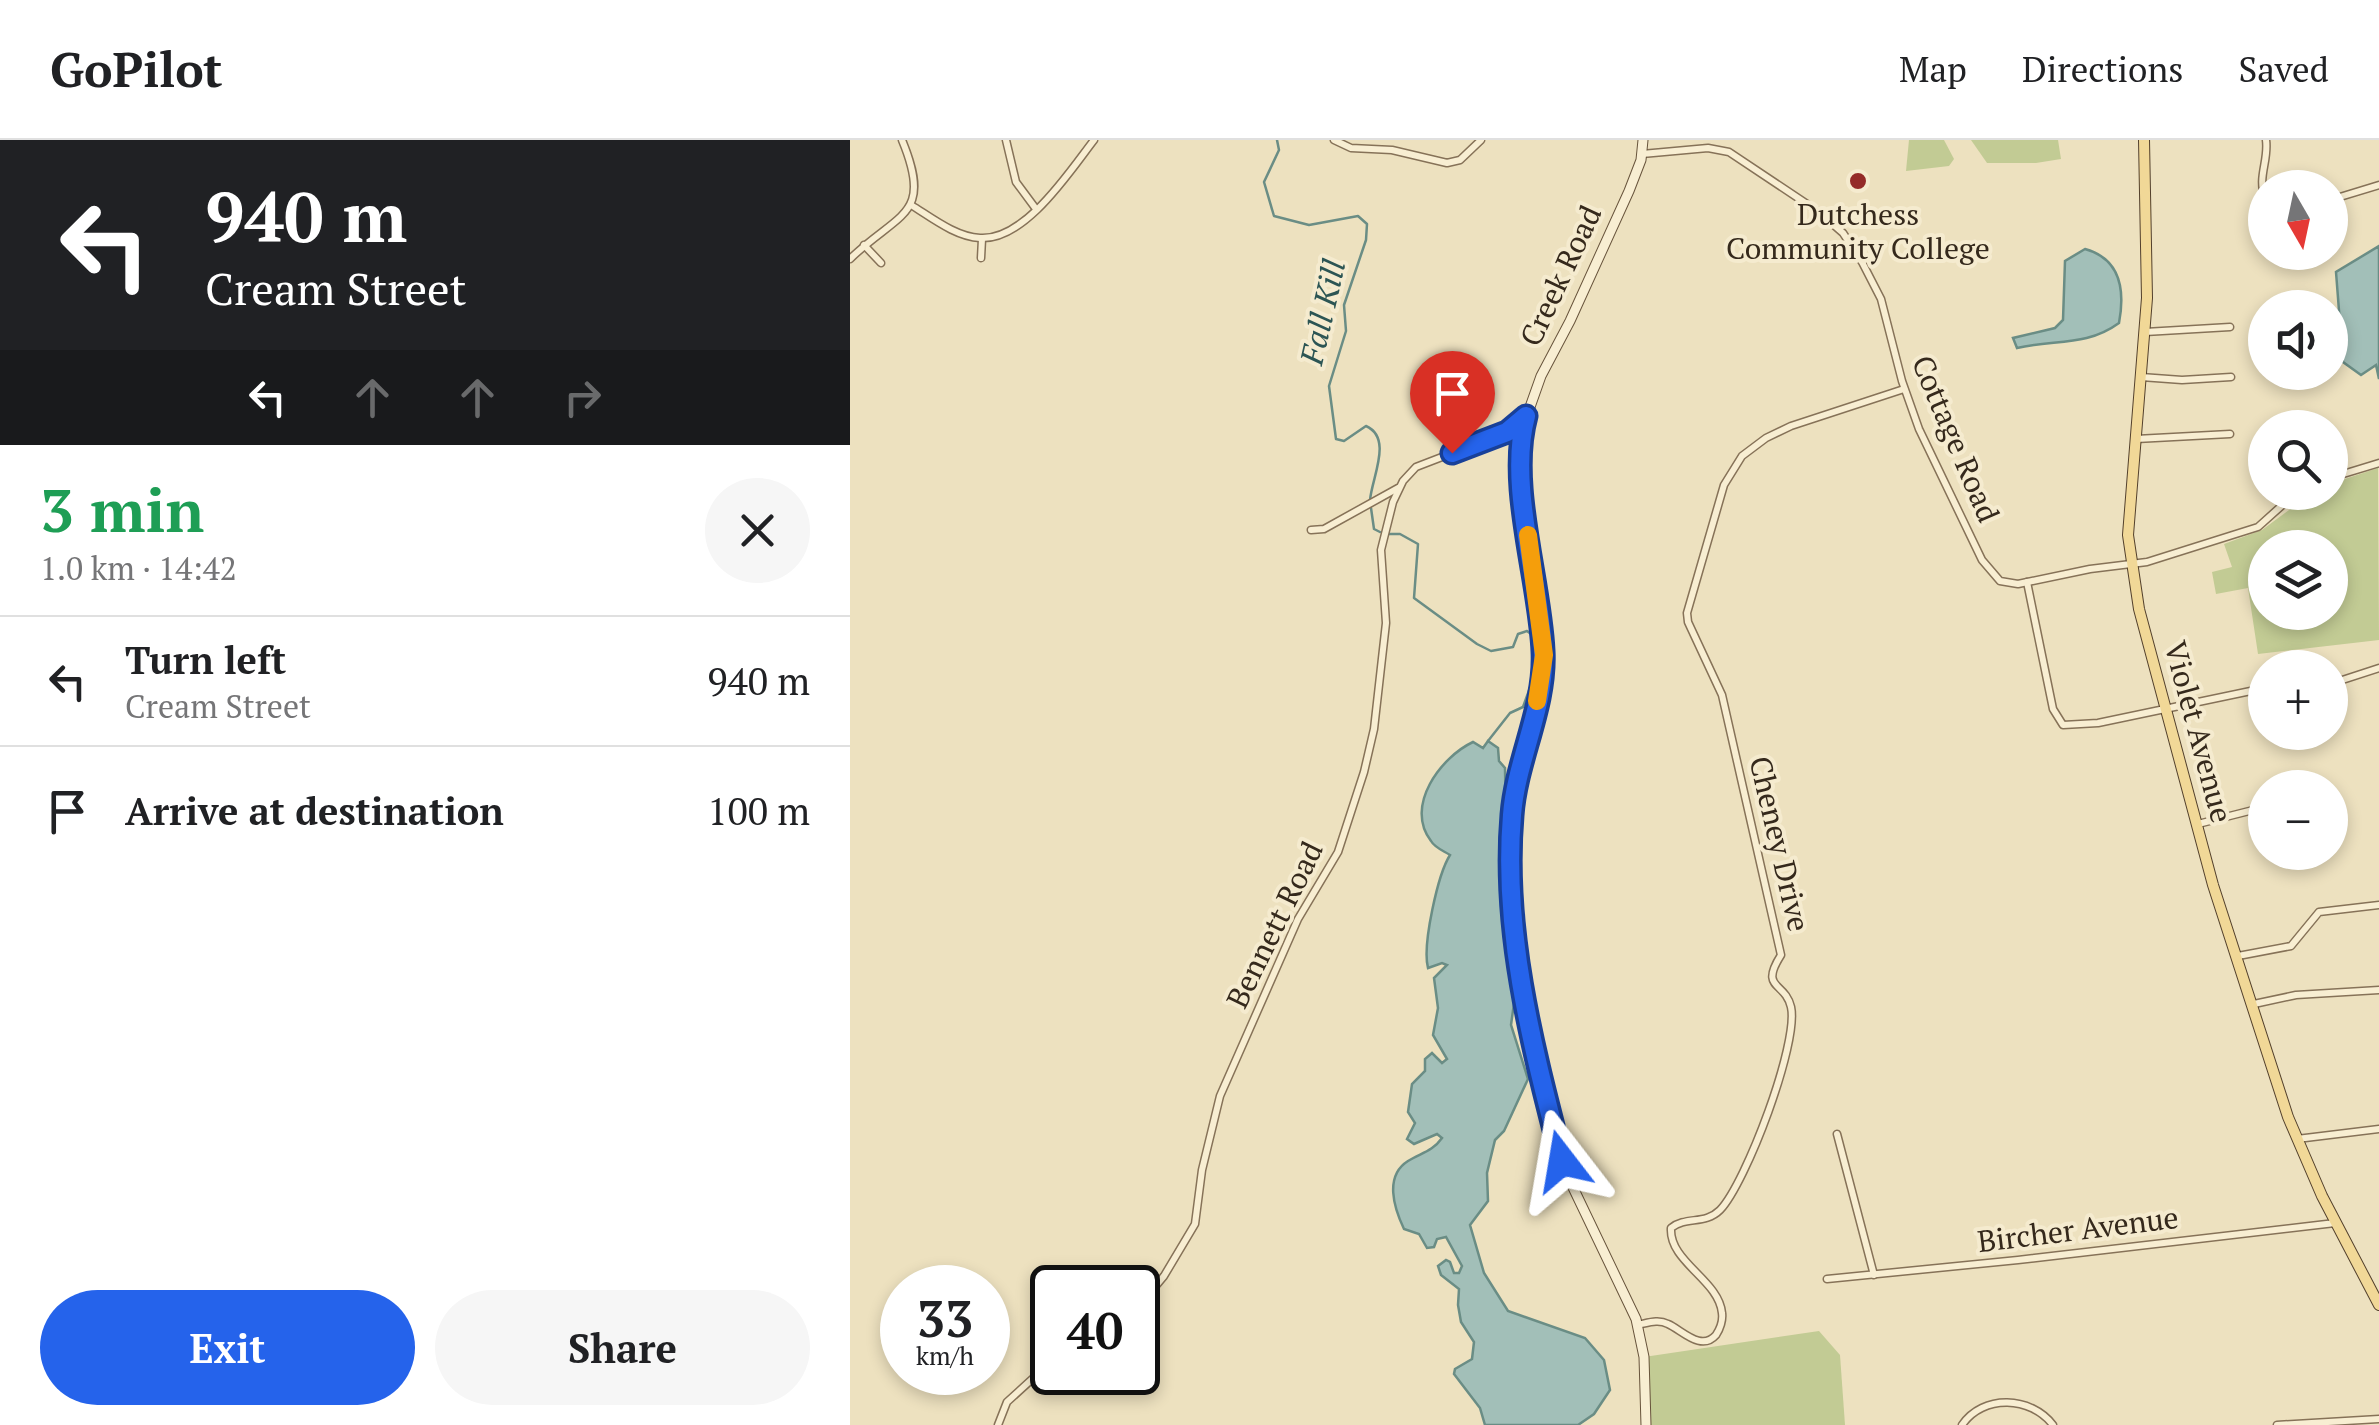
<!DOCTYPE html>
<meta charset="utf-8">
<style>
:root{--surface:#fff;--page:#f6f6f6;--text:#202124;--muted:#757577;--line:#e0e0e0;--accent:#2563eb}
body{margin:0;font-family:"PT Serif",serif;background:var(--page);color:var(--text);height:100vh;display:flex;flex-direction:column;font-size:38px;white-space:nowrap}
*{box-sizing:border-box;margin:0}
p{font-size:32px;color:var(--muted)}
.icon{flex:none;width:55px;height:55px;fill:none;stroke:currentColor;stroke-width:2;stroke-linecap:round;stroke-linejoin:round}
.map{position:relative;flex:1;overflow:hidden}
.drawer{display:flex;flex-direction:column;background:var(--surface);width:850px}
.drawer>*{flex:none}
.hud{background:#202124;color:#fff;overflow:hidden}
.needle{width:65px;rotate:171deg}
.fabs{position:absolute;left:1398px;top:30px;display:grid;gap:20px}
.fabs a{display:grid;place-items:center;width:100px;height:100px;border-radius:50%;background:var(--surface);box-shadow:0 5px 15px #0003;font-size:50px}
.speed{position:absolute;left:30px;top:1125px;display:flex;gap:20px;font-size:50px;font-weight:700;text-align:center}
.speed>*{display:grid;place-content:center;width:130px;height:130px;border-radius:50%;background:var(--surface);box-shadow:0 5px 15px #0003;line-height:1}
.speed small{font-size:25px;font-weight:400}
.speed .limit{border:5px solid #111;border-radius:15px;background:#fff;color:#111}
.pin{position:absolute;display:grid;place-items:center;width:85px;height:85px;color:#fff;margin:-102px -42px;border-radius:50% 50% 50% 0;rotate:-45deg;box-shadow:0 0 10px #0007}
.pin .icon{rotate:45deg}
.me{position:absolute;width:110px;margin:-55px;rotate:346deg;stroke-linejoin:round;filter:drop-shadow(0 0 8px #0008)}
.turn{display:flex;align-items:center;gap:35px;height:210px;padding:0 40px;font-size:45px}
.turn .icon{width:130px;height:130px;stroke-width:2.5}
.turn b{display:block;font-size:70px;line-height:85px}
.lanes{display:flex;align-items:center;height:95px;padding:0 40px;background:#0003;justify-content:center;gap:50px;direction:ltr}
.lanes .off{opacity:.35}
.round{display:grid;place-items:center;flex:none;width:105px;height:105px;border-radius:52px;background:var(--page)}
.overview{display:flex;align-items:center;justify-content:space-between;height:170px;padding:0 40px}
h1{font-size:60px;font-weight:700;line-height:75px;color:#1e9e55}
.primary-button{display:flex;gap:20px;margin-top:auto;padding:20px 40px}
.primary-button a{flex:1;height:115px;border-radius:60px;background:var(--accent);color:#fff;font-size:40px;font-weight:700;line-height:115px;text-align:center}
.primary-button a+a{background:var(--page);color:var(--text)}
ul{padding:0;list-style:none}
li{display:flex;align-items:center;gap:30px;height:130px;padding:0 40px;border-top:2px solid var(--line)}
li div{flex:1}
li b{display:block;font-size:38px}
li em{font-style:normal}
header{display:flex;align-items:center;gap:60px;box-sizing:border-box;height:140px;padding:0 50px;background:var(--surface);border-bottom:2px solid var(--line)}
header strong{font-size:48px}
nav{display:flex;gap:55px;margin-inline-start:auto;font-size:35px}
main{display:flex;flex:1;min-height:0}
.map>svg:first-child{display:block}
</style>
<header>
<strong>GoPilot</strong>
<nav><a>Map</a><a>Directions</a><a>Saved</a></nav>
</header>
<main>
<section class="drawer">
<div class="hud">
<div class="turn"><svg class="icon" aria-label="left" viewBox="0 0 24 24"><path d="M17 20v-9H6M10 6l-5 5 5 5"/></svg><div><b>940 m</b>Cream Street</div></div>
<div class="lanes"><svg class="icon" aria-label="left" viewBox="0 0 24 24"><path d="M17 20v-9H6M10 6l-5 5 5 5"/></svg><svg class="icon off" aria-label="ahead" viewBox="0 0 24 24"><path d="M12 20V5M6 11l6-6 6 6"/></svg><svg class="icon off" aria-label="ahead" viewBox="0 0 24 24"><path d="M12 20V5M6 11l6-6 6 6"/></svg><svg class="icon off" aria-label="right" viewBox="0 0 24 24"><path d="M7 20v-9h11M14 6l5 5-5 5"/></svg></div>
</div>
<div class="overview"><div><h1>3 min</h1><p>1.0 km · 14:42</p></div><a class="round"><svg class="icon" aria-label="close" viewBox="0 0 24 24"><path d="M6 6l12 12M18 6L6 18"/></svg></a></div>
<ul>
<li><svg class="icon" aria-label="left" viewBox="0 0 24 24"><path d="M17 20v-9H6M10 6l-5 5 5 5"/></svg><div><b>Turn left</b><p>Cream Street</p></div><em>940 m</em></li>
<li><svg class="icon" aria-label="arrive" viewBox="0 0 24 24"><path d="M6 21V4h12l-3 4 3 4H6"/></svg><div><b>Arrive at destination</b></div><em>100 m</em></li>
</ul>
<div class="primary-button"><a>Exit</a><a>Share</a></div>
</section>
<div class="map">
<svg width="1529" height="1285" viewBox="0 0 1529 1285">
<rect width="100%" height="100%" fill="#ede1bf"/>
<g fill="#c2cb94" fill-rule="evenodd">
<polygon points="1059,0 1094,0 1104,19 1099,26 1056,31"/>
<polygon points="1121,0 1208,0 1211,19 1186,23 1137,23"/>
<path d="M1528,328L1529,500L1408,514L1398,448L1366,454L1362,432L1382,427L1374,404L1412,390L1462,353L1480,352V344ZM1415,408H1480V472H1415Z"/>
<polygon points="969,1191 990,1215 995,1285 792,1285 794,1217"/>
</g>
<g fill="#a2bfb8" stroke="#6a8d85" stroke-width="2.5">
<polygon points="1529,106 1529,239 1526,225 1511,235 1493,222 1486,132"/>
<path d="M1235,109C1271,119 1275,151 1269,183C1236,207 1205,199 1167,208L1163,198L1205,188L1213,180L1215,121Z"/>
<path d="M638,601L648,608L649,621L655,628L657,742L665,856L661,885L678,939L654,991L645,1000L637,1033L638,1061L620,1085L634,1133L658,1171L735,1198L754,1220L760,1250L744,1274L728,1285H635L630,1268L604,1234L605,1229L622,1219L624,1202L611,1182L608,1165L609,1149L591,1135L588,1126L596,1120L600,1122L604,1133H609L612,1126L596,1097L587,1099L584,1107L577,1108L569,1094L554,1089C544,1068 534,1036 558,1021C571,1013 583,1011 592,998L587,994L564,1004L557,999L565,983L558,972L562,944L575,931V919L582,913L592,923L597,919L583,895L588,868L584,838L597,825L592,823L578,828C572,805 588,734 600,715C594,711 585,708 581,701C554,666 591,617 623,602L633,608Z"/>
</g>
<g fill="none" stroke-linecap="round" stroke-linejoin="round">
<g stroke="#6a8d85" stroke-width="2.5">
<path d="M427,0L429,10L414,42L424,76L459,85L508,76L517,84L516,100L494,165L496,191L479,246L486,299L494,301L516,286C543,298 522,337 520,360"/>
<polyline points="521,368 524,389 530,392"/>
<polyline points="539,394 550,394 568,404 564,458 627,504 641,511 663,507 668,494 677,491 681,494 685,534 673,567 660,573 638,601"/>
</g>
<g stroke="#867258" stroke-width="9">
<g id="street">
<polyline points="156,0 166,42 186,69"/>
<polyline points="484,0 501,8 542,10 597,23 610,20 631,0"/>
<polyline points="792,14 858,8 879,12 969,72 993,93 1012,122 1031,159 1052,241 1069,289 1132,420 1150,441 1168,444 1240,429 1297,422 1408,387 1447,352"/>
<path d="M1415,57C1407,38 1419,20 1416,0"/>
<polyline points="1480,60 1529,45"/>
<path d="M61,65C82,78 106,97 130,98C175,101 220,31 244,0"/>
<polyline points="14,105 31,123"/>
<polyline points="131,118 132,99"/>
<path d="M0,119C48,72 84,77 52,0"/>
<polyline points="1295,192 1380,187"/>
<polyline points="1291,237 1332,240 1381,237"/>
<polyline points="1286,299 1380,294"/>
<polyline points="1480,338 1529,323"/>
<polyline points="461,390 474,389 548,348"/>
<polyline points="1177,442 1203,569 1213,585 1248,583 1415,548"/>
<polyline points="1480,544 1529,528"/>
<polyline points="1348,684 1415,667"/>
<polyline points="1388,816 1441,806 1469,772 1529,765"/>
<polyline points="1404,864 1446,855 1529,850"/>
<polyline points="987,994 1024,1135"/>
<polyline points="1447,999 1529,989"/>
<polyline points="977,1139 1168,1120 1485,1083"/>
<polyline points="288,1167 314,1136 345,1084 352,1030 370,956 448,779 488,712 514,632 524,589 536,483 531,410 543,362 553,341 566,327 657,292 675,277"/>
<path d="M787,1185C798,1183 808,1179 818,1184C832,1190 851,1212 866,1195C870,1189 873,1180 872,1173C869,1140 819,1122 821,1088C836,1076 855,1085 870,1070C896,1043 949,903 941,867C935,841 909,850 931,815L872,555L838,482L837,473L874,345L892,316L916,298L941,286L1054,249"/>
<polyline points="148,1285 157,1262 202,1221"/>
<path d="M1112,1285C1133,1254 1181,1256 1203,1285"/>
<polyline points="1427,1285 1529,1279"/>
</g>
</g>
<g stroke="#67533b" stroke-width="11">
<polyline id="secondary" points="793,0 791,20 779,51 720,181 691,236 674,284 671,315 676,382 689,464 693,531 665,647 660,719 671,849 679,889 718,1037 786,1179 794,1217 796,1285"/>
</g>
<g stroke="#53402c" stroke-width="12">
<polyline id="primary" points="1294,0 1297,158 1278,395 1289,469 1363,745 1438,977 1472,1056 1529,1165"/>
</g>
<use href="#street" stroke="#f8eed2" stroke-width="6"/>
<use href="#secondary" stroke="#f8eed2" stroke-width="9"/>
<use href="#primary" stroke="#f1d897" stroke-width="10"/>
</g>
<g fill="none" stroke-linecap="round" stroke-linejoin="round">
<g stroke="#184099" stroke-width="25">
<path id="route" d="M602,313L657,292L676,276C657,345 690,440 693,511C696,567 666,620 662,675C652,793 683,908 712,1021"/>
</g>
<use href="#route" stroke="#2563eb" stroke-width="18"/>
<polyline stroke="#f59e0b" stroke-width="18" points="678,395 694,515 687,561"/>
</g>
<circle fill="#942b29" stroke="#f5ebcf" stroke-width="4" cx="1008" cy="41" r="10"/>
<g text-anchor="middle" stroke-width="8" stroke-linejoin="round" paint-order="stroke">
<g font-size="30" fill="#35291c" stroke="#f5ebcf">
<text x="1008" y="85">Dutchess<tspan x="1008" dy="34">Community College</tspan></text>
</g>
<g font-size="30" fill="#35291c" stroke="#f5ebcf">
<text transform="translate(711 136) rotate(-65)" y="10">Creek Road</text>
<text transform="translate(1105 299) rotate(67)" y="10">Cottage Road</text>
<text transform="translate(1348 592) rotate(75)" y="10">Violet Avenue</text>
<text transform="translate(929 704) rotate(77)" y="10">Cheney Drive</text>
<text transform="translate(425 785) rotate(-64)" y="10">Bennett Road</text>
<text transform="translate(1228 1090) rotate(-7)" y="10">Bircher Avenue</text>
</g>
<g font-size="32" font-style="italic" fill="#2c5554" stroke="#f5ebcf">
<text transform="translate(473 172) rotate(-77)" y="11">Fall Kill</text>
</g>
</g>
</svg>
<div class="fabs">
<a><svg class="needle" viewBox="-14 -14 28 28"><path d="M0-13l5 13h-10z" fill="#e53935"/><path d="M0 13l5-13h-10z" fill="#757577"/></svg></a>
<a><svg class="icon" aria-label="sound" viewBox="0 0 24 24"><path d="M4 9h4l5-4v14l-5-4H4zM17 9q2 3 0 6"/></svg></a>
<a><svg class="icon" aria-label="search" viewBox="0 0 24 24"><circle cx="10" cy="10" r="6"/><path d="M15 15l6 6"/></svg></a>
<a><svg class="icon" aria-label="layers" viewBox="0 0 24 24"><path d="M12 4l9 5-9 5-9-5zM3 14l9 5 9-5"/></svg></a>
<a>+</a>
<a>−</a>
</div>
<div class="speed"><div>33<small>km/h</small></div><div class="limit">40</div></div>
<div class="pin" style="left:602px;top:313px;background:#d93025"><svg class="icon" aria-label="arrive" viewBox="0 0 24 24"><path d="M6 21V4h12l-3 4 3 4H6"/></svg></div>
<svg class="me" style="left:712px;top:1021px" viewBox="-20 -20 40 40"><path d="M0-17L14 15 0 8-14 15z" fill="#2563eb" stroke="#fff" stroke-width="4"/></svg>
</div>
</main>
